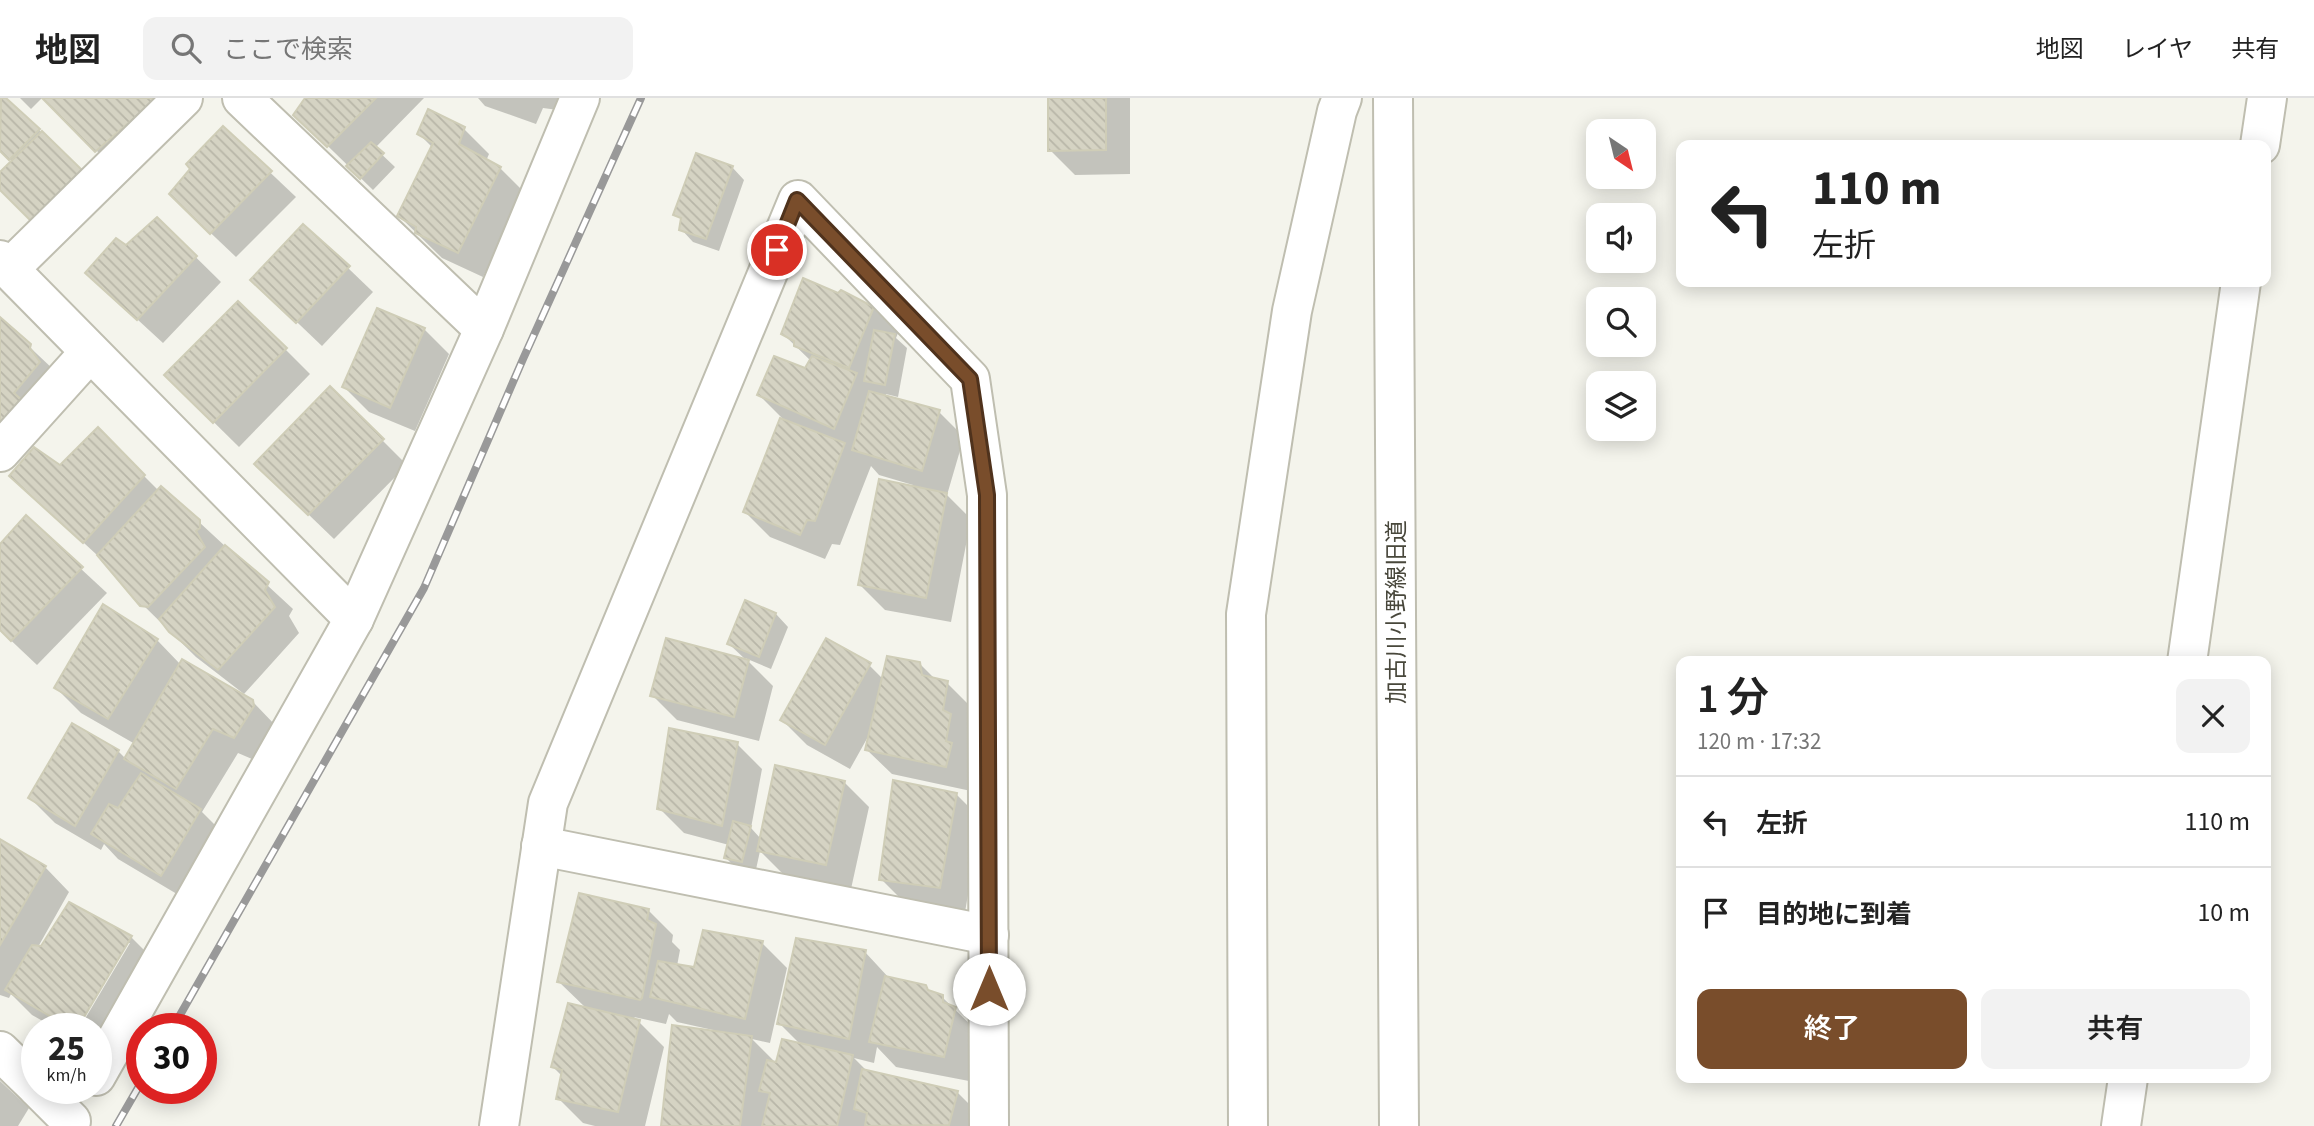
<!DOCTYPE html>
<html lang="ja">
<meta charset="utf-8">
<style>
:root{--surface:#fff;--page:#f2f2f2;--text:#222;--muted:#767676;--line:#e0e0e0;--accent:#794d2b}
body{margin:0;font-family:"Source Sans 3","Noto Sans JP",sans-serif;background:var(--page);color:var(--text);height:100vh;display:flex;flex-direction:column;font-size:26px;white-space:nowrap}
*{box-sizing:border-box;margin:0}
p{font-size:23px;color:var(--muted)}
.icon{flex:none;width:38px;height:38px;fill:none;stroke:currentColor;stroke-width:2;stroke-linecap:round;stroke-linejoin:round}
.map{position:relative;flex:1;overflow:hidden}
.side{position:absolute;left:1676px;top:558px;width:595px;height:427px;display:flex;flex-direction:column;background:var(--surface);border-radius:14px;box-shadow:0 4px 18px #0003}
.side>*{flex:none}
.hud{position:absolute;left:1676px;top:42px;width:595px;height:147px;border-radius:14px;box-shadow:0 4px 18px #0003;background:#fff;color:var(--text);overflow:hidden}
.needle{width:46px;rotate:145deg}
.buttons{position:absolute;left:1586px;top:21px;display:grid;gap:14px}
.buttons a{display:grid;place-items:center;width:70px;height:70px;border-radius:14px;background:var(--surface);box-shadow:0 4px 18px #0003;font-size:35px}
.speed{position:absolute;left:21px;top:915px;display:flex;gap:14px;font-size:35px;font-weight:700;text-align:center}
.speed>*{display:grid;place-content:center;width:91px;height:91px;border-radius:50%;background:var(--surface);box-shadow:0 4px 18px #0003;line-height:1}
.speed small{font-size:18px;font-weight:400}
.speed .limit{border:10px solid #d22;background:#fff;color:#111}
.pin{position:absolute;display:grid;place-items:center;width:60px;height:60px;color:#fff;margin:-30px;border:4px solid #fff;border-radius:50%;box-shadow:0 2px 7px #0007}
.me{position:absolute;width:77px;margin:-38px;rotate:0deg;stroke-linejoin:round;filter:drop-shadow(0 0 5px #0008)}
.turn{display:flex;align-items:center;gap:24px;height:147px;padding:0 21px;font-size:32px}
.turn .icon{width:91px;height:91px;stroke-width:2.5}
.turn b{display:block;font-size:49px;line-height:60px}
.round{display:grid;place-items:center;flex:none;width:74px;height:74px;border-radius:14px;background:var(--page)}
.overview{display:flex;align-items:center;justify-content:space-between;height:119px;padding:0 21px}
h1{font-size:42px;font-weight:600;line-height:52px}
.cta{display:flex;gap:14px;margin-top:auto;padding:14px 21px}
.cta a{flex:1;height:80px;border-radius:14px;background:var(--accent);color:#fff;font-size:28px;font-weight:600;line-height:80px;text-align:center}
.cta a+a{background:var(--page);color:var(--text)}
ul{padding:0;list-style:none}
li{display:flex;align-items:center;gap:21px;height:91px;padding:0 21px;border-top:2px solid var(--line)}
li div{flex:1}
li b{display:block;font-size:26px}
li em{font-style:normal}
header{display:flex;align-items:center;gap:42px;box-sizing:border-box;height:98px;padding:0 35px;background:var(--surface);border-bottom:2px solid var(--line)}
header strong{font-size:33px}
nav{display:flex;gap:38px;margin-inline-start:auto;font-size:24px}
.search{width:490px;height:63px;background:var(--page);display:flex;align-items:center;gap:18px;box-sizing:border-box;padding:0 24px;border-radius:14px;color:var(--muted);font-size:26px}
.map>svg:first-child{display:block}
</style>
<header>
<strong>地図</strong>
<div class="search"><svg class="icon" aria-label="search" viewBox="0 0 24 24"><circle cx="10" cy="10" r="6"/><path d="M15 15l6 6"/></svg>ここで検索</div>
<nav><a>地図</a><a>レイヤ</a><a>共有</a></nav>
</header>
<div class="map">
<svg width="2314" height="1028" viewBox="0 0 2314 1028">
<defs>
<pattern id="building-back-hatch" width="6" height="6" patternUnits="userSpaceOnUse" patternTransform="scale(1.75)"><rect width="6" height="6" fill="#d5d3c3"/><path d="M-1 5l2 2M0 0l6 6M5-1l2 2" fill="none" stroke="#b8b6a8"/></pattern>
</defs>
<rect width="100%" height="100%" fill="#f4f4ec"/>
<g fill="#0003">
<polygon points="4,0 39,32 106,97 0,90 0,75 13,64 0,52 0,4"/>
<polygon points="20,0 42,0 31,11"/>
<polygon points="44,0 152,0 122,78"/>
<polygon points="307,0 424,0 375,50 395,69 373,92 296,17"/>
<polygon points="478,0 562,0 558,12 543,10 536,26 485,8"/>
<polygon points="1050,0 1130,0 1130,76 1075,77 1050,52"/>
<polygon points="223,30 296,99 236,159 196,121"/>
<polygon points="464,31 489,56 486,63 500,70 525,95 483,179 442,160 399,118 433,50 419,36"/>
<polygon points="732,69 744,82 719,153 693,144 681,131 683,123 675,116"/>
<polygon points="157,121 221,184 163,245 87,175 126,149"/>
<polygon points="348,170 373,194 322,248 278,206"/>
<polygon points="873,210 898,235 896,240 907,250 898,299 886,296 885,299 939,314 964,339 947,397 971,421 951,524 885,512 860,487 913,387 879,377 871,368 840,447 832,446 825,461 770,439 745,414 782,320 759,297 806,272 811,263 783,236"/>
<polygon points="0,221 55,273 45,332 10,368"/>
<polygon points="424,231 449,256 415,333 369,314 344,289"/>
<polygon points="285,251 310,276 239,349 166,277"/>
<polygon points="330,290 407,367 334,441 281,390"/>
<polygon points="98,332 159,393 199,424 293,511 289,518 299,535 244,596 196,559 142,506 109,468 11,378 60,369"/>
<polygon points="26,420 107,495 37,567 0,532 0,448"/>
<polygon points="776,516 788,529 771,571 745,560 773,588 759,643 677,622 652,597 746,562 729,546"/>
<polygon points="157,542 181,567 252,603 277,629 259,664 238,655 202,714 225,737 187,802 118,761 104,746 101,752 55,725 30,700 118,653 126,661 135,646 81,615 56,590"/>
<polygon points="920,566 936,582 947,585 972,610 968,635 975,642 971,693 892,676 867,652 869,637 850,671 807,647 782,622 869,567 883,581"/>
<polygon points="737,646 762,671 751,730 761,741 844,684 869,709 851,791 784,777 760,753 755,776 738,772 726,760 729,747 684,735 659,710"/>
<polygon points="956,696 981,721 965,814 906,806 881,781"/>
<polygon points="0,743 45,769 69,794 38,849 131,839 156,864 96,954 96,931 79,931 130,845 126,845 75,931 57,931 32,917 11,896 9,900 0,897"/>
<polygon points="648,812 673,837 672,844 680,852 677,868 696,871 762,845 787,870 770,945 752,941 777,966 801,947 779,925 865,854 890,881 925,888 932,895 942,899 980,936 969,983 896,969 877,949 874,965 854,960 867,973 957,994 982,1019 980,1028 663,1028 713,932 677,924 669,916 666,926 634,919 664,949 645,1028 595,1028 583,1025 558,1000 562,978 553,969 587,911 559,884"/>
<polygon points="0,983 29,1010 18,1028 0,1028"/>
</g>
<g fill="url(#building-back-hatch)" stroke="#cfcdb7" stroke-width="2">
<polygon points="1,0 6,0 40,31 9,62 0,53"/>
<polygon points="42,0 154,0 156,1 95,54"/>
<polygon points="305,0 376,0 327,49 293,17"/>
<polygon points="1048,0 1106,0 1106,52 1048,53"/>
<polygon points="428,11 465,29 459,46 501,69 458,155 415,135 416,129 397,118 433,45 417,36"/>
<polygon points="223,28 272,73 210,136 169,96 190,71 186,66"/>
<polygon points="42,33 82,72 31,123 0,92 0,74"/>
<polygon points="371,44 384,55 360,81 346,68"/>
<polygon points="696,55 733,68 706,141 679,132 681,120 673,117"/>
<polygon points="157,119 197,158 137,222 85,175 116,140 126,147"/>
<polygon points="303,126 350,168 296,225 250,182"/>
<polygon points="803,180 838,195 841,192 874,209 849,270 794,248 794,243 781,236"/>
<polygon points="238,203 287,250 213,325 164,277"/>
<polygon points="377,210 425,230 390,310 342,289"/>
<polygon points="0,219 31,246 30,250 40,264 14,295 22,302 0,329"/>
<polygon points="874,232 895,236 885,287 864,283"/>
<polygon points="774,258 805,270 812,258 857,275 834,331 757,297"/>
<polygon points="330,288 384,341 308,417 254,366"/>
<polygon points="869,293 940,312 922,373 852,352"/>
<polygon points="780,320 845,345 815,423 807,422 800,437 743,414"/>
<polygon points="98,329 145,377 83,445 9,378 34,349 60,367"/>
<polygon points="879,381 947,395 926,500 858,487"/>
<polygon points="161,388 200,422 200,430 196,433 205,449 148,509 140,508 97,457"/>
<polygon points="26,417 83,469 11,543 0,532 0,446"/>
<polygon points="225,447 269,484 265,492 275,509 218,572 169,534 159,521"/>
<polygon points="745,502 776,515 759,559 727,546"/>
<polygon points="103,506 158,541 108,621 54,590"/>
<polygon points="666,540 749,562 734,619 650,598"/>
<polygon points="826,540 871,565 825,647 780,622"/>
<polygon points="887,558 920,564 922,577 948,583 943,612 951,616 946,643 952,645 946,669 865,652"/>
<polygon points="182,561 253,602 254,608 234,640 213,631 176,691 124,661"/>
<polygon points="72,625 119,652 75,728 28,700"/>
<polygon points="669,630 738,644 722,728 657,711"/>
<polygon points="775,667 845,683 826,767 757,753"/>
<polygon points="141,675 201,711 161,778 91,736 109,706 118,710"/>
<polygon points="893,682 957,695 940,790 879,782"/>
<polygon points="733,723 751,728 742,764 724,760"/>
<polygon points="0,741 46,768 0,847"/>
<polygon points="579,795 649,811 647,822 656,826 642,900 640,902 557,884"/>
<polygon points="69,804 132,838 77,931 72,931 5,892 32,847 41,848"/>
<polygon points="703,832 763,843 745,921 650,899 658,863 694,869"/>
<polygon points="796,840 866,852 849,941 777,926"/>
<polygon points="885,878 926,887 928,892 943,897 943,904 956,909 944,959 869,944"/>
<polygon points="568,905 640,922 618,1014 556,1001 562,972 551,969"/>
<polygon points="672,927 752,938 740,1028 661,1028"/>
<polygon points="782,941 853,957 837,1028 762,1028 770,995 759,993 767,962 776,964"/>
<polygon points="862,971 958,993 949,1027 865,1028 867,1015 854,1011"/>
</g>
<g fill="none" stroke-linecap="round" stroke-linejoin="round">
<g stroke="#bfbeb0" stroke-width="42">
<g id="minor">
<polyline points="242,0 484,231"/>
<polyline points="1393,0 1399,1028"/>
<polyline points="2260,47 2267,0"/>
<polyline points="0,162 354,521"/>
<polyline points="9,171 183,0"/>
<polyline points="0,354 90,254"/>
<polyline points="2187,564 2241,184"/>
<polyline points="541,748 989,837"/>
<polyline points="0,953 37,989"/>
<polyline points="96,978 354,521 484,231 580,0"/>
<polyline points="38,990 71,1023"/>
<polyline points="499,1028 548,705 798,102 970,281 987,397 989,1028"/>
<polyline points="1248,1028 1246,516 1292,213 1337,13 1342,0"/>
<polyline points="2121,1028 2128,980"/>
</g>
</g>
<use href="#minor" stroke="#fff" stroke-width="38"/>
<g stroke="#999" stroke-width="8">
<g id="rail">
<polyline points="172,931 424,490 523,261 641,0"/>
<polyline points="116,1028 142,983"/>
</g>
</g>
<use href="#rail" stroke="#fff" stroke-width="5" stroke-dasharray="16" stroke-linecap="butt"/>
</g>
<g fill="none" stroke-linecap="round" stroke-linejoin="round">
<g stroke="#4f321c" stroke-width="18">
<polyline id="route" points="777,152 797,102 970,281 987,397 989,891"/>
</g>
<use href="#route" stroke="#794d2b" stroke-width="12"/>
</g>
<g text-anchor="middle" stroke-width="6" stroke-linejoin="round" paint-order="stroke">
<g font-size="23" fill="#48473b" stroke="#fff">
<text transform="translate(1396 514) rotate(-90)" y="8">加古川小野線旧道</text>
</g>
</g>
</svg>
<div class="buttons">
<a><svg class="needle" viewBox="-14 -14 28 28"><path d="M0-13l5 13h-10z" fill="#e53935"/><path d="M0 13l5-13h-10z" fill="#767676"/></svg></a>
<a><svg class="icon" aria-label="sound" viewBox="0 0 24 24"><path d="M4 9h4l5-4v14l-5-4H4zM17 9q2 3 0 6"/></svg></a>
<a><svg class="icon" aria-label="search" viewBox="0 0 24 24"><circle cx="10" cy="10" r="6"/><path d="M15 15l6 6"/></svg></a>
<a><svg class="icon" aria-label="layers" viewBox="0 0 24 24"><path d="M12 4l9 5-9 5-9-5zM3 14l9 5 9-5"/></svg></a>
</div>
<div class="speed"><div>25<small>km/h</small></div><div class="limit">30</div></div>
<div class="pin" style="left:777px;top:152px;background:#d93025"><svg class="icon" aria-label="arrive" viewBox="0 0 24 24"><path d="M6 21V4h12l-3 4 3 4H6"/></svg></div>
<svg class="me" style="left:989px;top:891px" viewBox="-20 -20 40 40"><circle r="19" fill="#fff"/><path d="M0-13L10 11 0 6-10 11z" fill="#794d2b"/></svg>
<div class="hud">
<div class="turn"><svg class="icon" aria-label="left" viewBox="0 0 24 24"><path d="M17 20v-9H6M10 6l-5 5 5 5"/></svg><div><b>110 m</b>左折</div></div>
</div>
<section class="side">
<div class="overview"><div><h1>1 分</h1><p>120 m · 17:32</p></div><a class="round"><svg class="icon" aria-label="close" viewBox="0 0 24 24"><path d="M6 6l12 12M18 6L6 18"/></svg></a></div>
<ul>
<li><svg class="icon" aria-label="left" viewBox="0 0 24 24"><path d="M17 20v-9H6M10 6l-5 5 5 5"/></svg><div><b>左折</b></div><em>110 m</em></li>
<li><svg class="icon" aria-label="arrive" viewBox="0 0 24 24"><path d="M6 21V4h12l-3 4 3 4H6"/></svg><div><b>目的地に到着</b></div><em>10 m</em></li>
</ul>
<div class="cta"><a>終了</a><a>共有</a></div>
</section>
</div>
